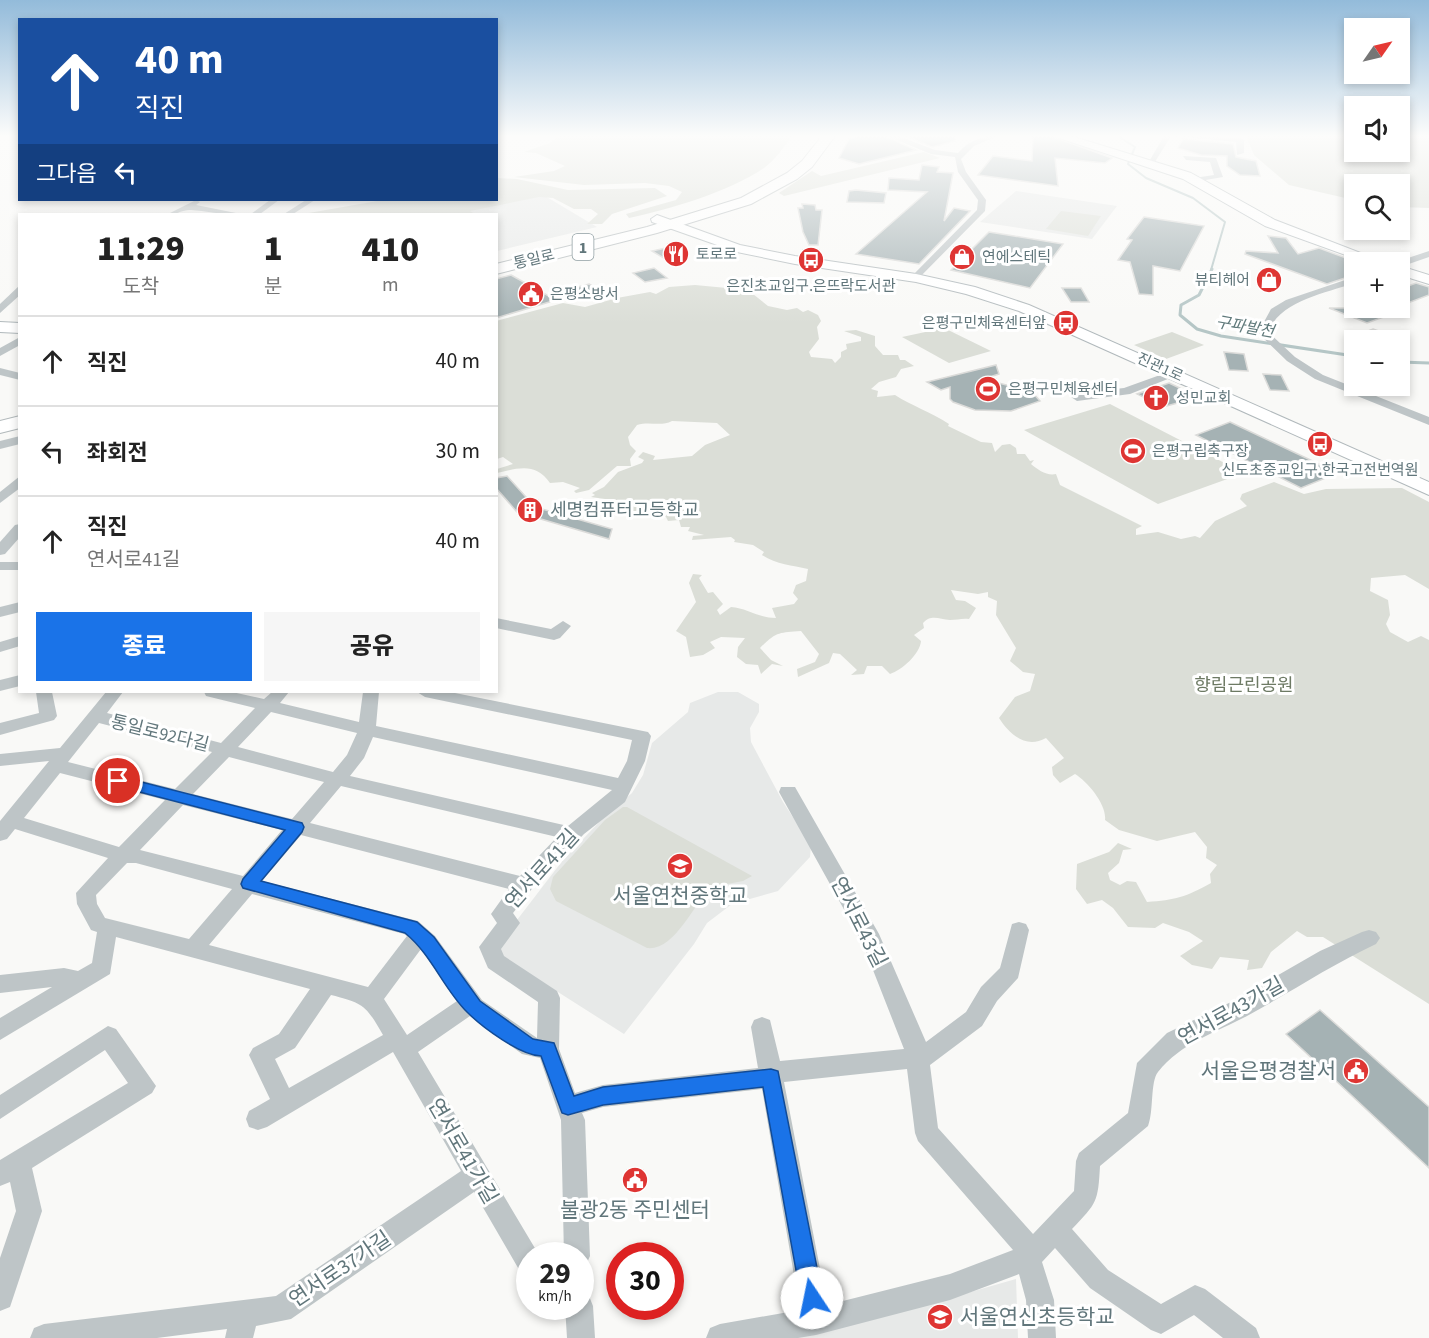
<!DOCTYPE html>
<html lang="ko">
<meta charset="utf-8">
<style>
:root{--surface:#fff;--page:#f6f6f6;--text:#222;--muted:#767676;--line:#e0e0e0;--accent:#1a73e8}
body{margin:0;font-family:"Source Sans 3","Noto Sans KR",sans-serif;background:var(--page);color:var(--text);height:100vh;display:flex;flex-direction:column;font-size:22px;white-space:nowrap}
*{box-sizing:border-box;margin:0}
p{font-size:20px;color:var(--muted)}
.icon{flex:none;width:33px;height:33px;fill:none;stroke:currentColor;stroke-width:2;stroke-linecap:round;stroke-linejoin:round}
.map{position:relative;flex:1;overflow:hidden}
.drawer{position:absolute;left:18px;top:213px;width:480px;height:480px;display:flex;flex-direction:column;background:var(--surface);border-radius:0px;box-shadow:0 3px 9px #0003}
.drawer>*{flex:none}
.top-card{position:absolute;left:18px;top:18px;width:480px;height:183px;border-radius:0px;box-shadow:0 3px 9px #0003;background:#1a4fa0;color:#fff;overflow:hidden}
.needle{width:39px;rotate:56deg}
.controls{position:absolute;left:1344px;top:18px;display:grid;gap:12px}
.controls a{display:grid;place-items:center;width:66px;height:66px;border-radius:0px;background:var(--surface);box-shadow:0 3px 9px #0003;font-size:30px}
.speed{position:absolute;left:516px;top:1242px;display:flex;gap:12px;font-size:30px;font-weight:700;text-align:center}
.speed>*{display:grid;place-content:center;width:78px;height:78px;border-radius:50%;background:var(--surface);box-shadow:0 3px 9px #0003;line-height:1}
.speed small{font-size:15px;font-weight:400}
.speed .limit{border:9px solid #d22;background:#fff;color:#111}
.pin{position:absolute;display:grid;place-items:center;width:51px;height:51px;color:#fff;margin:-26px;border:3px solid #fff;border-radius:50%;box-shadow:0 2px 6px #0007}
.me{position:absolute;width:66px;margin:-33px;rotate:349deg;stroke-linejoin:round;filter:drop-shadow(0 0 4px #0008)}
.turn{display:flex;align-items:center;gap:21px;height:126px;padding:0 18px;font-size:27px}
.turn .icon{width:78px;height:78px;stroke-width:2.5}
.turn b{display:block;font-size:42px;line-height:51px}
.then{display:flex;align-items:center;height:57px;padding:0 18px;background:#0003;gap:12px;font-size:22px}
.eta{display:flex;justify-content:space-evenly;align-items:center;height:102px;text-align:center}
.eta b{font-size:36px;font-weight:800;line-height:42px}
.primary-button{display:flex;gap:12px;margin-top:auto;padding:12px 18px}
.primary-button a{flex:1;height:69px;border-radius:0px;background:var(--accent);color:#fff;font-size:24px;font-weight:800;line-height:69px;text-align:center}
.primary-button a+a{background:var(--page);color:var(--text)}
ul{padding:0;list-style:none}
li{display:flex;align-items:center;gap:18px;height:90px;padding:0 18px;border-top:2px solid var(--line)}
li div{flex:1}
li b{display:block;font-size:22px}
li em{font-style:normal}
.map>svg:first-child{display:block}
</style>
<div class="map">
<svg width="1429" height="1338" viewBox="0 0 1429 1338">
<rect width="100%" height="100%" fill="#f9f9f7"/>
<g fill="#e7e9e8">
<polygon points="1016,191 1117,206 1092,239 980,222"/>
<polygon points="536,196 545,196 597,227 497,251 496,214 444,214"/>
<polygon points="718,692 738,692 759,704 759,712 750,728 751,742 783,802 811,845 810,857 778,891 732,904 707,923 694,944 624,1034 498,954 501,941 563,860 605,816 632,793 643,775 652,743 688,712 690,703"/>
<polygon points="1016,1279 1018,1338 767,1338 960,1295"/>
</g>
<g fill="#dbded7">
<path d="M558,136H792C784,147 775,160 764,168C728,192 671,209 629,218L626,214L676,200L682,192L669,186L645,183L584,185L514,177L554,171L565,166L536,153L524,152L550,143Z"/>
<polygon points="1246,136 1354,136 1354,152 1400,152 1400,136 1429,136 1429,208 1400,207 1400,184 1354,184 1354,200 1289,185 1254,155"/>
<polygon points="924,152 940,158 784,196 779,193 812,171 821,176"/>
<polygon points="497,178 517,179 568,190 655,188 667,196 612,214 602,224 587,224 598,214 591,209 574,209 553,198 539,197 470,211 475,214 303,214 383,200 496,200"/>
<polygon points="1061,211 1101,216 1088,236 1046,229"/>
<path d="M695,285L748,290L768,306L787,310L797,308L803,312L808,310L818,315L821,321L817,327L819,339L809,352L811,357L832,359L835,363L841,357V352L847,349L846,344L861,341V337L844,331L856,330L875,336V346L883,355H898L900,360H905L914,366L901,369L896,377L879,382L871,389L878,391L877,397L895,395C912,406 931,412 949,424L948,426L981,442L992,443L995,452L1002,445L1010,444L1016,448L1017,454H1025L1030,461L1034,460L1031,464C1038,470 1047,476 1056,474L1060,485L1142,526L1136,529V535L1158,532L1181,539L1195,536L1200,538L1215,521L1247,506L1240,499L1242,494L1274,482L1304,494L1326,489L1402,488L1429,502V589L1405,575L1371,578L1370,591L1388,600L1390,615L1386,624L1390,632L1408,642L1421,636L1429,640V1004L1323,937H1307L1297,931L1271,952L1262,968L1247,970L1249,960L1220,957L1212,969L1192,965L1180,956L1203,941L1189,932L1163,923L1155,928L1128,927L1113,908L1102,900L1087,904L1076,889L1077,864L1109,852L1118,843L1132,849L1123,850L1119,863L1108,873L1110,880L1120,885L1127,881L1136,882L1147,902C1175,900 1186,897 1211,883L1210,874L1217,865L1206,858L1207,847L1195,832L1157,841L1119,830L1105,820C1107,805 1088,782 1075,774L1060,783L1053,775L1052,767L1064,758L1046,738C1026,749 1010,735 999,718L1015,697L1030,691L1035,674L1023,672L1010,661L1016,648L996,615L997,601L988,597V592L978,594L951,590L956,600L965,601L976,608L969,619C962,618 957,620 950,620C939,619 931,614 923,623L924,628L914,635L921,641C920,654 902,670 890,674L882,666H867L864,674L851,675L857,670L840,654L833,653L829,663L798,677L797,669L815,662L819,654L801,631C779,633 777,631 760,648L771,660L783,666L772,664L761,674L758,665L746,664L737,657L738,647L745,638L721,637L710,642L715,648L703,655L690,657L686,637L676,631L696,602L689,583L693,574L702,575L699,578L708,593L713,592L723,604L717,610L720,615L731,607C747,608 758,618 776,618L772,608L794,604L798,599L793,593L796,585L806,581L808,569C792,565 777,565 762,555L764,552L753,545L734,542L735,540L731,537L692,540L693,536L704,535L688,531L690,527H681L679,520L668,521L666,517L632,518L627,512L620,514L603,505L605,499L591,497L595,495L592,493L604,487L618,472L642,463L644,460L638,457L643,452L655,456L653,460L692,456L705,445L730,435L717,423L672,421C661,427 650,421 637,425L628,437L630,445L636,451L630,459L631,466H617L589,490L576,493L574,491L580,488L563,482L550,483C536,462 518,468 497,473V469L513,464L503,457L497,459L496,321L563,303L585,307L617,298L650,292L656,294L669,287Z"/>
<polygon points="944,328 991,351 949,363 902,337"/>
<polygon points="1172,332 1204,345 1166,359 1134,345"/>
<polygon points="1110,404 1244,473 1158,504 1024,430"/>
<path d="M623,807H627L752,876L743,881L712,887C693,904 675,951 647,948L556,901L550,889L553,877L605,820Z"/>
</g>
<g fill="none" stroke-linecap="round" stroke-linejoin="round">
<polyline stroke="#b5c6c6" stroke-width="2" points="1118,136 1135,147 1128,164 1146,178 1193,198 1225,222 1211,270"/>
<g stroke="#b5c6c6" stroke-width="3">
<polyline points="1212,269 1199,295 1181,305 1180,315 1197,329 1221,336 1354,356"/>
<polyline points="1400,362 1429,363"/>
</g>
</g>
<g fill="#a5b2b4" stroke="#dbdbd9" stroke-width="1.5">
<polygon points="858,136 885,136 916,150 859,164 839,158 849,139"/>
<polygon points="906,136 955,136 955,141 932,147"/>
<polygon points="1033,136 1051,136 1112,158 1105,163 1055,158 1058,186 978,175 993,156 1032,161"/>
<polygon points="1183,139 1233,144 1236,157 1256,161 1260,176 1240,175 1227,166 1227,156 1201,155 1178,148"/>
<polygon points="922,165 939,167 937,172 953,173 944,221 954,208 970,211 919,264 856,254 927,192 888,190 889,178 919,180"/>
<polygon points="856,190 886,193 884,203 847,202 849,191"/>
<polygon points="802,204 815,205 816,210 822,210 818,245 809,245 803,232 798,208 803,208"/>
<polygon points="1144,217 1204,226 1180,271 1153,266 1153,295 1139,294 1130,262 1118,260 1132,240 1127,239"/>
<polygon points="989,232 1014,236 1063,244 1030,288 951,270"/>
<polygon points="1268,236 1286,238 1298,254 1319,248 1354,261 1354,275 1327,284 1245,254 1246,251 1278,253"/>
<polygon points="670,247 687,255 667,260 652,251"/>
<polygon points="654,268 667,278 645,282 633,273"/>
<polygon points="511,275 556,300 496,318 496,279"/>
<polygon points="1416,283 1429,287 1429,295 1400,306 1400,289"/>
<polygon points="589,284 610,296 593,300 574,288"/>
<polygon points="1062,288 1081,288 1089,302 1071,302"/>
<polygon points="1329,308 1406,308 1406,309 1367,323"/>
<polygon points="1373,329 1401,339 1400,340 1345,340"/>
<polygon points="1224,352 1244,354 1248,371 1229,370"/>
<polygon points="996,365 999,374 983,379 1026,390 1033,393 1040,401 1011,411 975,410 953,402 950,399 950,387 941,390 927,382"/>
<polygon points="1263,374 1281,375 1289,391 1270,390"/>
<polygon points="1169,383 1199,397 1163,407 1137,394"/>
<polygon points="1230,422 1338,473 1301,488 1196,435"/>
<polygon points="507,476 535,507 612,529 609,539 517,512 496,488 496,478"/>
<polygon points="1320,1010 1429,1107 1429,1168 1286,1034"/>
</g>
<g fill="none" stroke-linecap="round" stroke-linejoin="round">
<g stroke="#b1b9bc" stroke-width="2">
<g id="secondary">
<polygon points="1053,136 1071,136 1191,173 1275,220 1384,262 1365,262 1265,226 1183,179"/>
<polygon points="657,215 740,245 795,256 916,274 975,287 1029,305 1429,482 1429,495 1019,311 966,294 916,282 795,264 737,252 652,222 651,219"/>
<polygon points="1400,266 1429,275 1429,284 1400,275"/>
<polygon points="0,322 20,323 20,333 0,332"/>
</g>
</g>
<g stroke="#b2b9bb" stroke-width="2">
<g id="primary">
<polygon points="822,136 835,136 812,167 797,179 751,204 657,233 496,274 496,264 647,227 741,198 787,173 802,161"/>
<polygon points="20,416 20,428 0,433 0,421"/>
</g>
</g>
<g fill="#bec5c7" fill-rule="evenodd">
<path d="M887,136H898L935,150L958,153C970,140 981,136 998,136L974,146L961,159L966,172L986,200L985,211L916,281L912,280V276L977,210L978,200L958,172L955,157L931,154Z"/>
<polygon points="1164,136 1171,136 1153,165 1147,165"/>
<polygon points="1176,136 1240,138 1244,140 1244,153 1237,155 1236,142"/>
<polygon points="1183,156 1216,158 1223,177 1194,182 1194,178 1214,175 1210,162 1186,160"/>
<path d="M196,200L200,202L196,205L241,214C225,216 208,211 191,210C183,209 177,215 168,214Z"/>
<polygon points="270,200 279,200 260,214 251,214"/>
<polygon points="306,200 315,200 293,214 284,214"/>
<polygon points="1429,251 1429,257 1403,266 1400,267 1400,262 1396,262"/>
<path d="M1354,277V283C1324,294 1281,300 1268,332L1295,357L1323,375L1429,417V425L1315,379L1287,361L1258,333L1271,309L1286,300Z"/>
<polygon points="20,285 20,295 0,313 0,304"/>
<polygon points="20,337 20,345 0,356 0,348"/>
<polygon points="0,368 20,373 20,380 0,375"/>
<polygon points="1174,370 1180,373 1178,375 1130,394 1077,401 1071,397 1077,393 1124,388"/>
<polygon points="20,436 20,444 0,449 0,441"/>
<polygon points="20,476 20,488 0,503 0,492"/>
<polygon points="20,524 20,537 5,554 0,555 0,542 15,525"/>
<rect x="0" y="562" width="20" height="8"/>
<polygon points="20,602 20,612 0,617 0,607"/>
<polygon points="496,618 551,629 563,621 571,626 560,638 554,640 496,628"/>
<polygon points="20,636 20,646 0,652 0,642"/>
<polygon points="20,675 20,686 0,691 0,680"/>
<polygon points="36,692 52,692 57,716 54,720 0,735 0,723 39,713"/>
<path d="M106,692H123L107,713L221,743L255,708L206,696L204,692H232L264,699L272,692H289L280,703L359,722L363,692H379L376,726L618,778L627,761L632,740L425,697L417,692H450L648,732L651,736L645,761L625,802L584,834L538,881L513,913L520,923L501,949L504,956L557,991L560,998L559,1049L575,1093L603,1085L758,1068L751,1027L754,1020L762,1017L770,1020L780,1061L904,1049L862,942L779,792L781,787H795L879,934L926,1042L966,1012L981,987L1000,968L1012,924L1019,922L1026,924L1029,930L1018,978L997,1001L982,1026L930,1065L938,1128L1033,1234L1074,1191L1076,1161L1079,1153L1128,1113L1137,1063L1167,1033L1231,1002L1320,951L1362,932L1369,930L1376,932L1380,938L1376,944C1331,965 1291,992 1247,1016C1215,1033 1181,1043 1158,1072C1150,1082 1154,1111 1148,1126L1100,1166C1098,1202 1097,1203 1072,1229L1108,1270L1161,1304L1195,1285L1205,1289L1256,1328L1260,1338H1223L1194,1315L1161,1334L1151,1330L1090,1288L1055,1248L1042,1262L1054,1300L1056,1338H1028L1026,1300L1019,1274L950,1300L816,1335L798,1338H706L710,1328L720,1324L800,1310L762,1089L603,1107L582,1113L585,1120L590,1256L586,1265L580,1268V1256H564L561,1120L540,1058L522,1054L470,1016L418,1052L539,1255L530,1256V1277L521,1273L474,1192L291,1319L256,1326L253,1338H225L227,1329L157,1338H30L34,1328L44,1324L276,1296L461,1171L393,1052L267,1127L258,1130L249,1127L246,1119L249,1111L270,1099L249,1055L253,1048L279,1034L310,989L116,937L110,974L0,1040V1018L52,987L0,993V975L64,968L78,971L92,963L97,932L91,930L77,904L76,893L108,858L15,829L7,839L0,841V821L49,761L0,766V754L60,748ZM271,712L357,733L347,755L333,772L238,747ZM99,723L212,752L175,789L68,762ZM373,737L612,790L568,826L350,776L364,758ZM229,757L324,782L292,819L193,794ZM60,773L165,800L119,847L24,818ZM341,786L557,837L520,876L310,823ZM183,805L282,830L243,876L140,850ZM301,835L509,889L491,914L497,923L479,947L488,968L538,1002L537,1038L482,1000L435,936L418,921L262,881ZM127,863H136L232,889L189,939L105,918L97,904L96,895ZM252,894L404,934L407,936L368,987L209,945ZM421,949L457,1001L407,1035L384,999ZM331,995C363,1003 366,1005 383,1035L289,1088L275,1059L295,1048ZM907,1069L915,1133L918,1141L1013,1250L950,1274L827,1305L784,1082Z"/>
<polygon points="108,1026 116,1029 156,1086 152,1093 32,1168 42,1211 10,1307 0,1311 0,1258 16,1211 10,1182 0,1186 0,1160 128,1083 105,1050 0,1119 0,1095"/>
<polygon points="580,1293 589,1296 593,1306 595,1338 567,1338 565,1306 580,1306"/>
</g>
<use href="#secondary" fill="#fff" fill-rule="evenodd"/>
<use href="#primary" fill="#fff" fill-rule="evenodd"/>
</g>
<linearGradient id="sky" x2="0" y2="1"><stop stop-color="#93bbda"/><stop offset="0.42" stop-color="#fcfcfb"/><stop offset="1" stop-color="#fcfcfb" stop-opacity="0"/></linearGradient>
<rect width="1429" height="324" fill="url(#sky)"/>
<path fill="#1a73e8" stroke="#114b97" stroke-width="1.5" d="M118,776L302,823L304,827L302,832L261,881L417,922L434,937L480,1001L533,1039L554,1043L574,1096L603,1087L771,1069L778,1071L823,1298L820,1306L812,1309L804,1306L801,1298L763,1087L603,1105L568,1115L562,1113L541,1056C520,1055 483,1028 467,1012C443,988 432,955 405,933L243,888L241,884L243,879L285,830L113,785L111,781Z"/>
<defs>
<g id="restaurant-disc" transform="scale(1.35)"><circle r="9.5" fill="#de3533" stroke="#fff"/><path d="M-5-6h1v4h1v-4h1v4h1v-4h1v5L-1.5 .5V6h-2V.5L-5-1ZM5-6V6H3V1.5H1.5Q1.5-4 5-6Z" fill="#fff"/></g>
<g id="shop-disc" transform="scale(1.35)"><circle r="9.5" fill="#de3533" stroke="#fff"/><path d="M-5-2.5h2.3a2.7 3.5 0 0 1 5.4 0H5L5.5 6h-11ZM-1.5-2.5h3a1.5 2.3 0 0 0-3 0Z" fill="#fff"/></g>
<g id="bus-disc" transform="scale(1.35)"><circle r="9.5" fill="#de3533" stroke="#fff"/><path d="M-5-6H5V4H4V6H2V4H-2V6H-4V4H-5ZM-3.5-4V0h7V-4ZM-3.5 1.2v1.5H-2V1.2ZM2 1.2v1.5H3.5V1.2Z" fill="#fff"/></g>
<g id="civic-disc" transform="scale(1.35)"><circle r="9.5" fill="#de3533" stroke="#fff"/><path d="M-.6-6.5H3V-4.5H.6V-3L4-1V1h2V6H-6V1h2V-1L-.6-3ZM-1.2 2.5V6h2.4V2.5Z" fill="#fff"/></g>
<g id="stadium-disc" transform="scale(1.35)"><circle r="9.5" fill="#de3533" stroke="#fff"/><path d="M0-5a6.5 5 0 1 0 0 10a6.5 5 0 1 0 0-10ZM-3.5-1.8h7v3.6h-7Z" fill="#fff"/></g>
<g id="church-disc" transform="scale(1.35)"><circle r="9.5" fill="#de3533" stroke="#fff"/><path d="M-1.2-6h2.4v3.5h3.3v2.4h-3.3V6h-2.4V-.1h-3.3v-2.4h3.3Z" fill="#fff"/></g>
<g id="building-disc" transform="scale(1.35)"><circle r="9.5" fill="#de3533" stroke="#fff"/><path d="M-4-6H4V6H1V3H-1V6H-4ZM-2.5-4.3h1.7v1.8h-1.7ZM.8-4.3h1.7v1.8H.8ZM-2.5-1h1.7V.8h-1.7ZM.8-1h1.7V.8H.8Z" fill="#fff"/></g>
<g id="school-disc" transform="scale(1.35)"><circle r="9.5" fill="#de3533" stroke="#fff"/><path d="M0-5L7-2L0 1L-7-2ZM-4 1L0 2.5L4 1V4Q0 6-4 4Z" fill="#fff"/></g>
</defs>
<g fill-rule="evenodd">
<use href="#restaurant-disc" x="676" y="254"/>
<use href="#shop-disc" x="962" y="257"/>
<use href="#bus-disc" x="811" y="260"/>
<use href="#shop-disc" x="1269" y="280"/>
<use href="#civic-disc" x="531" y="294"/>
<use href="#bus-disc" x="1066" y="323"/>
<use href="#stadium-disc" x="988" y="389"/>
<use href="#church-disc" x="1156" y="398"/>
<use href="#bus-disc" x="1320" y="444"/>
<use href="#stadium-disc" x="1133" y="451"/>
<use href="#building-disc" x="530" y="510"/>
<use href="#school-disc" x="680" y="866"/>
<use href="#civic-disc" x="1356" y="1071"/>
<use href="#civic-disc" x="635" y="1180"/>
<use href="#school-disc" x="940" y="1317"/>
</g>
<g text-anchor="middle" stroke-width="6" stroke-linejoin="round" paint-order="stroke">
<g font-size="15" fill="#61767b" stroke="#fff" text-anchor="start">
<text x="696" y="259">토로로</text>
<text x="982" y="262">연에스테틱</text>
<text x="1250" y="285" text-anchor="end">뷰티헤어</text>
<text x="811" y="291" text-anchor="middle">은진초교입구.은뜨락도서관</text>
<text x="550" y="299">은평소방서</text>
<text x="1046" y="328" text-anchor="end">은평구민체육센터앞</text>
<text x="1008" y="394">은평구민체육센터</text>
<text x="1176" y="403">성민교회</text>
<text x="1152" y="456">은평구립축구장</text>
<text x="1320" y="475" text-anchor="middle">신도초중교입구.한국고전번역원</text>
</g>
<g font-size="15" fill="#61767b" stroke="#fff">
<text transform="translate(534 259) rotate(-14)" y="5">통일로</text>
<text transform="translate(1160 367) rotate(24)" y="5">진관1로</text>
</g>
<rect fill="#fff" stroke="#909fa3" stroke-width="1.5" x="572.5" y="234" width="21" height="26" rx="4.5"/>
<g font-size="16" font-weight="bold" fill="#61767b">
<text x="583" y="253">1</text>
</g>
<g font-size="16" font-style="italic" fill="#607a7b" stroke="#fff">
<text transform="translate(1245 326) rotate(10)" y="6">구파발천</text>
</g>
<g font-size="18" fill="#61767b" stroke="#fff" text-anchor="start">
<text x="550" y="516">세명컴퓨터고등학교</text>
</g>
<g font-size="18" fill="#6d7a64" stroke="#fff">
<text x="1244" y="691">향림근린공원</text>
</g>
<g font-size="18" fill="#61767b" stroke="#fff">
<text transform="translate(160 733) rotate(14)" y="6">통일로92다길</text>
</g>
<g font-size="21" fill="#61767b" stroke="#fff">
<text transform="translate(542 869) rotate(-48)" y="7">연서로41길</text>
<text transform="translate(859 922) rotate(63)" y="7">연서로43길</text>
<text transform="translate(1231 1011) rotate(-29)" y="7">연서로43가길</text>
<text transform="translate(463 1151) rotate(60)" y="7">연서로41가길</text>
<text transform="translate(340 1269) rotate(-34)" y="7">연서로37가길</text>
</g>
<g font-size="21" fill="#61767b" stroke="#fff">
<text x="680" y="903">서울연천중학교</text>
<text x="1336" y="1078" text-anchor="end">서울은평경찰서</text>
<text x="635" y="1217">불광2동 주민센터</text>
<text x="960" y="1324" text-anchor="start">서울연신초등학교</text>
</g>
</g>
</svg>
<div class="controls">
<a><svg class="needle" viewBox="-14 -14 28 28"><path d="M0-13l5 13h-10z" fill="#e53935"/><path d="M0 13l5-13h-10z" fill="#767676"/></svg></a>
<a><svg class="icon" aria-label="sound" viewBox="0 0 24 24"><path d="M4 9h4l5-4v14l-5-4H4zM17 9q2 3 0 6"/></svg></a>
<a><svg class="icon" aria-label="search" viewBox="0 0 24 24"><circle cx="10" cy="10" r="6"/><path d="M15 15l6 6"/></svg></a>
<a>+</a>
<a>−</a>
</div>
<div class="speed"><div>29<small>km/h</small></div><div class="limit">30</div></div>
<div class="pin" style="left:118px;top:781px;background:#d93025"><svg class="icon" aria-label="arrive" viewBox="0 0 24 24"><path d="M6 21V4h12l-3 4 3 4H6"/></svg></div>
<svg class="me" style="left:812px;top:1298px" viewBox="-20 -20 40 40"><circle r="19" fill="#fff"/><path d="M0-13L10 11 0 6-10 11z" fill="#1a73e8"/></svg>
<div class="top-card">
<div class="turn"><svg class="icon" aria-label="ahead" viewBox="0 0 24 24"><path d="M12 20V5M6 11l6-6 6 6"/></svg><div><b>40 m</b>직진</div></div>
<div class="then">그다음<svg class="icon" aria-label="left" viewBox="0 0 24 24"><path d="M17 20v-9H6M10 6l-5 5 5 5"/></svg></div>
</div>
<section class="drawer">
<div class="eta">
<div><b>11:29</b><p>도착</p></div>
<div><b>1</b><p>분</p></div>
<div><b>410</b><p>m</p></div>
</div>
<ul>
<li><svg class="icon" aria-label="ahead" viewBox="0 0 24 24"><path d="M12 20V5M6 11l6-6 6 6"/></svg><div><b>직진</b></div><em>40 m</em></li>
<li><svg class="icon" aria-label="left" viewBox="0 0 24 24"><path d="M17 20v-9H6M10 6l-5 5 5 5"/></svg><div><b>좌회전</b></div><em>30 m</em></li>
<li><svg class="icon" aria-label="ahead" viewBox="0 0 24 24"><path d="M12 20V5M6 11l6-6 6 6"/></svg><div><b>직진</b><p>연서로41길</p></div><em>40 m</em></li>
</ul>
<div class="primary-button"><a>종료</a><a>공유</a></div>
</section>
</div>
